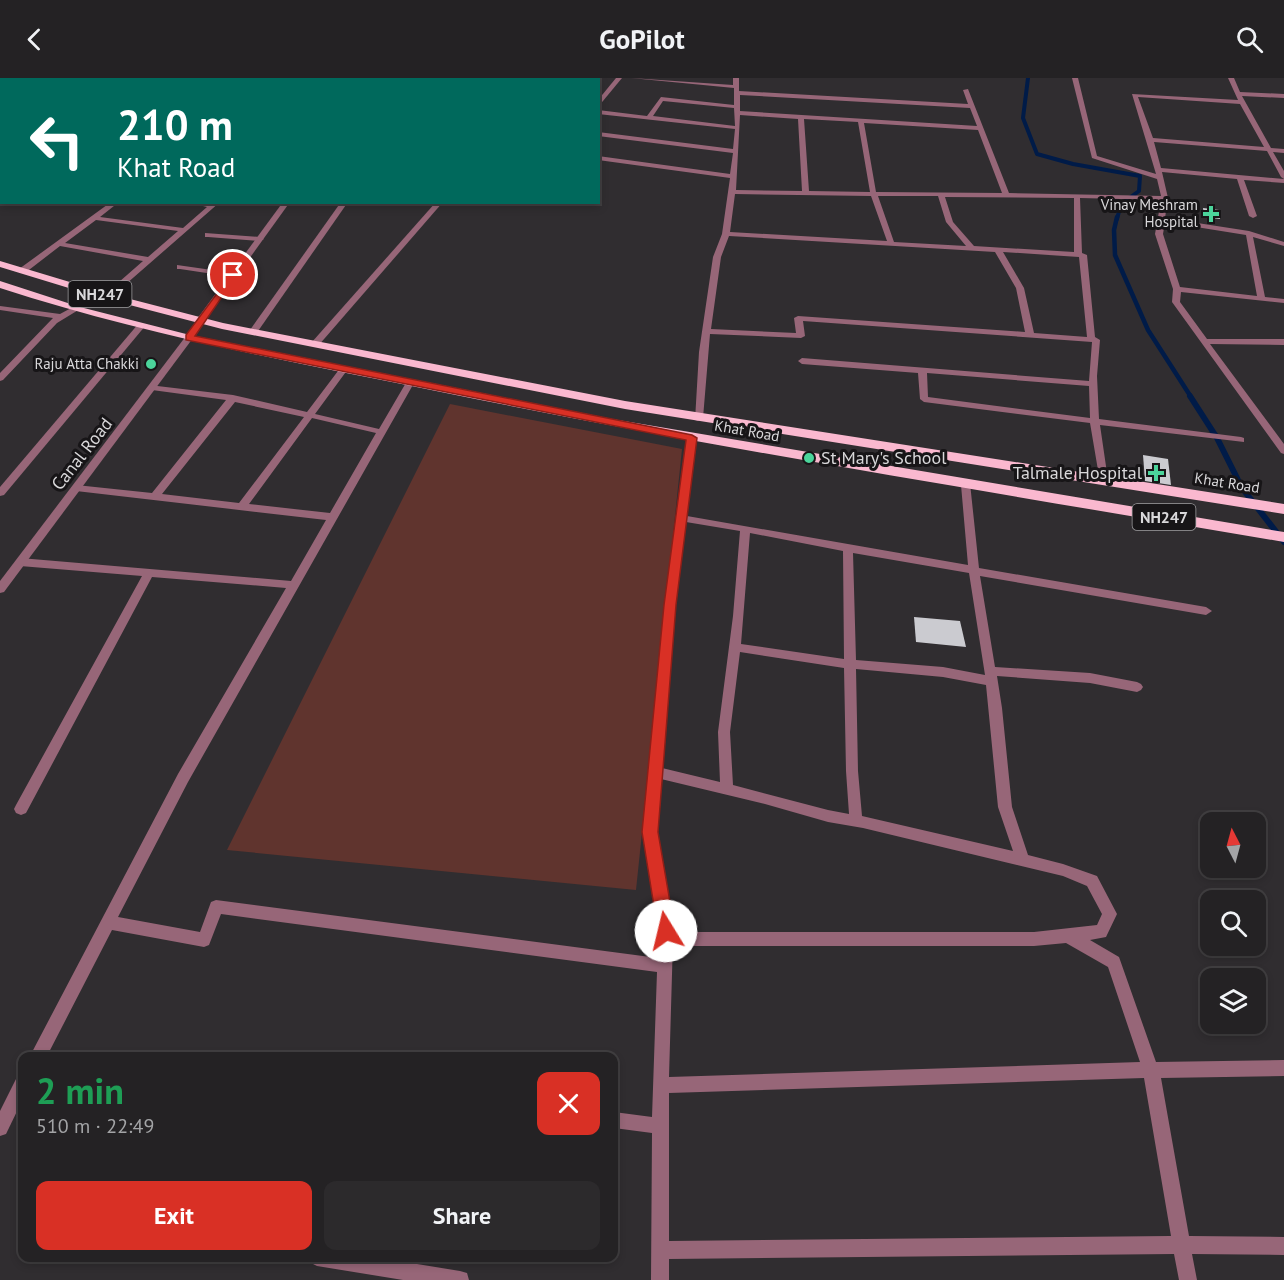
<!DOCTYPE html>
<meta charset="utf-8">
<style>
:root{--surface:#242224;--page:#2c2a2c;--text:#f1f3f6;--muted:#a3a4a6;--line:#413f41;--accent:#d93025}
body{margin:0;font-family:"PT Sans",sans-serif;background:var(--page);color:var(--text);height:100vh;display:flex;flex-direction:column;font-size:22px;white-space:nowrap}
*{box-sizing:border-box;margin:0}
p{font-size:20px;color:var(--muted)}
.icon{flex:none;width:33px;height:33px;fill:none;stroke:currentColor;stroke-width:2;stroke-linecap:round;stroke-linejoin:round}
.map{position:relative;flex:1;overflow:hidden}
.drawer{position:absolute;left:18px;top:974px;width:600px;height:210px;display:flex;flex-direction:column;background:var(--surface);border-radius:12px;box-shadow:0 3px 9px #0003,0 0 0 2px var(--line)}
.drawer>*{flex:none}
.hud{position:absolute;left:0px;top:0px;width:600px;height:126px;box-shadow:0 3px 9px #0003,0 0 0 2px var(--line);background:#00695c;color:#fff;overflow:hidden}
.needle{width:39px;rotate:354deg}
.buttons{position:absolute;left:1200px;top:734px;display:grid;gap:12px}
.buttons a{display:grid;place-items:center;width:66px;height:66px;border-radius:12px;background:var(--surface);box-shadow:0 3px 9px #0003,0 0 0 2px var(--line);font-size:30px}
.pin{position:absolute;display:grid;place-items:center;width:51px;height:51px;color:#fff;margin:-26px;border:3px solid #fff;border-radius:50%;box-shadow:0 2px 6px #0007}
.me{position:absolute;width:66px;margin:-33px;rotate:351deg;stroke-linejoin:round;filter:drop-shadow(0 0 4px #0008)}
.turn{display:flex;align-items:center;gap:21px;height:126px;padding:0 18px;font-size:27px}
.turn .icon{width:78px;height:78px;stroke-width:2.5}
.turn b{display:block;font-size:42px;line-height:51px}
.round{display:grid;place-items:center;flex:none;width:63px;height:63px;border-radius:12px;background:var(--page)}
.overview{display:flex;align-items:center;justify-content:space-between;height:102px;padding:0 18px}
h1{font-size:36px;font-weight:600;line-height:45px;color:#1e9e55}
.primary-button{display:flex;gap:12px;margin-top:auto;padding:12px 18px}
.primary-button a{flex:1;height:69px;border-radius:12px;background:var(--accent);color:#fff;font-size:24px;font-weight:600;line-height:69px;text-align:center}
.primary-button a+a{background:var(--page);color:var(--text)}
header{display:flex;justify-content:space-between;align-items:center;height:78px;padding:0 18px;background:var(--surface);font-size:27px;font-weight:600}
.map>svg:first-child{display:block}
</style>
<header><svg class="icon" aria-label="back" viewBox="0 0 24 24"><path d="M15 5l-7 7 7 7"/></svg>GoPilot<svg class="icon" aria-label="search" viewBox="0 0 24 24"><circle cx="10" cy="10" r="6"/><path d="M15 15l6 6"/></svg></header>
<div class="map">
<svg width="1284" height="1202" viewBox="0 0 1284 1202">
<rect width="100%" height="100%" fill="#302d30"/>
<polygon fill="#60342e" points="450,326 682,371 636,812 227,772"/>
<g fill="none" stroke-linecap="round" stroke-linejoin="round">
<polyline stroke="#001b48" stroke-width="4" points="1028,0 1023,40 1037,76 1073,86 1140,98 1139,113 1121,126 1117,141"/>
<polyline stroke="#001b48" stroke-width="4.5" points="1117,139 1114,152 1115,177 1148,252 1191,319"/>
<polyline stroke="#001b48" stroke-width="6" points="1190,318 1217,360 1242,410 1284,464"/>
</g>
<g fill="#cbcbd0">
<polygon points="1203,130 1219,132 1220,141 1204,139"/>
<polygon points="1143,377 1168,381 1171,407 1145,403"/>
<polygon points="914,539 960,543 966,569 916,564"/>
</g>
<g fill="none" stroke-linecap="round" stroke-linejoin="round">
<g fill="#976678" fill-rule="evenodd">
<polygon points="0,0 7,0 0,4"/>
<polygon points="616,0 622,0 598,29 598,22"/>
<path d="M631,0L733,7V0H739V13L968,26L963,12L968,11L1009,115L1161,118L1157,101L1092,80L1072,0H1078L1097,78L1156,96L1132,16L1238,22L1228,0H1234L1240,14L1284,16V20L1242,18L1271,70L1284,71V75L1273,74L1284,93V101L1281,99L1267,73L1154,64L1161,90L1284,101V105L1244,102L1257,138L1253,140L1249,138L1237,101L1162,94L1168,120L1165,140L1249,153L1284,164V168L1253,159L1265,219L1284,221V225L1181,214L1180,224L1207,261H1284V267L1210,266L1284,366V376L1281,375L1172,224L1173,211L1155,156L1161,122L1080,120L1082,175L1087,177L1095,259L1100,262L1097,298L1099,341L1241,359L1244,360V364L1100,347L1108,402L1103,405L1100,404L1090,345L924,324L920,321L918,295L802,286L798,283L802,280L1089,303L1092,264L803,243L805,258L801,260L710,256L703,340L698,343L695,342L699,274L713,179L722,156L730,100L598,82V78L730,96L733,75L598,58V54L733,71L735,51L598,36V32L647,38L661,19L734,27V10ZM740,17L970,30L977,48L740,33ZM1138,19L1240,26L1264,69L1153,60ZM663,23L734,30L735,48L653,38ZM740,37L798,41L802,113L736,112ZM804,41L858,44L870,114L809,113ZM864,45L978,52L1002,115L876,114ZM735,116L871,118L887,163L730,154ZM878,118H938L946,144L966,168L894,164ZM945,119L1074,120V174L974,168L953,144ZM1165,144L1246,157L1257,218L1180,209L1163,156ZM729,158L995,174L1016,210L1025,254L798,238L794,240L796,255L711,251L721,179ZM1003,174L1079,179L1087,259L1034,255L1024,210ZM927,295L1089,308L1090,340L928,319Z"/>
<rect x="0" y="11" width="2" height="4"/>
<rect x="0" y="36" width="2" height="4"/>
<rect x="0" y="56" width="2" height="4"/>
<rect x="0" y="71" width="2" height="4"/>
<rect x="0" y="101" width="2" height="4"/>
<path d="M111,124H119L100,139L183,150L207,129L187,124H220L110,220L103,218L143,183L60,168L25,195H19V191ZM96,142L178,153L148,179L65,165Z"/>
<polygon points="341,124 348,124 256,256 250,256 250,252"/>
<polygon points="436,124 443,124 318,268 312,268 312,264"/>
<polygon points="205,155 260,159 264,161 260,163 208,159 205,159"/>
<polygon points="177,187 233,195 237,197 233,199 180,191 177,191"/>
<polygon points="0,228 60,236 73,229 80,231 57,245 3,302 0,303 0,295 53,240 0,232"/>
<polygon points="139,245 146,247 4,417 0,418 0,409"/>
<path d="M344,288L348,291L315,336L379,351L407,303L410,302L414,305L188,704L118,839L200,854L211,824L216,822L658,880L659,853L643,754L664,527L687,360L692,357L697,360L687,438L968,487L961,407L966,404L970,405L979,490L1206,529L1212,533L1206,537L980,498L995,589L1090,595L1137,604L1141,606L1143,609L1141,612L1137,614L1090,605L997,598L1002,630L1012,729L1028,777L1063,786L1097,798L1117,836L1106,859L1090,862L1119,879L1156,984L1284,982V998L1161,1000L1189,1158L1284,1159V1177L1192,1176L1197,1202H1179L1174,1176L669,1181V1202H651L652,1055L614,1050V1034L652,1039L657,894L221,836L209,867L204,869L112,852L47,978H30L178,696L286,510L152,499L26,735L21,737L16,735L14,731L16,727L142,498L20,488L15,484L20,480L291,503L326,442L76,413L71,410L76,407L152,415L226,322L152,312L149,311V307L233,317L307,334L341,289ZM235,324L304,339L239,425L162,416ZM312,340L376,355L330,435L249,426ZM686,444L740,453L733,538L718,654L720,704L662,690L676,527ZM750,455L843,473L844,581L741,566ZM853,475L969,495L985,597L943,589L856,582ZM740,574L844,590L846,693L849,736L828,732L733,707L730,654ZM856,591L943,599L986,607L998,729L1013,773L862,738L858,693ZM661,701L765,726L828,744L863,750L1063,798L1087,808L1102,836L1097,847L1034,854H693L673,848L657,754ZM673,862L693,868H1034L1066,865L1108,889L1140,984L669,999ZM1144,1000L1171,1158L669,1163V1015Z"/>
<polygon points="22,999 22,1023 6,1056 0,1058 0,1033 16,1001"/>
<polygon points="308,1179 374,1179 460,1193 467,1195 469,1202 403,1202 317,1188 311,1185"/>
</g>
<g fill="#976678" fill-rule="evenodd">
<polygon points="373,0 379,0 372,2"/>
<polygon points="283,124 290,124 203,245 197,245 197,241"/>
<polygon points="186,258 193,260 4,514 0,515 0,503"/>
</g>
<g fill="#fab8cf" fill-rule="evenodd">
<polygon points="0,183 103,214 223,245 625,323 1284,426 1284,436 625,331 222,251 95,218 0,189"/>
<path d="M0,203L80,229L190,257L612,341L1284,454V464C1003,416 721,371 441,314C293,284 144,257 0,210Z"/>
</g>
</g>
<polygon fill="#d93025" stroke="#8d1f18" stroke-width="1.5" points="233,194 237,197 195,258 692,357 697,360 676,527 658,754 675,853 672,859 666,861 660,859 658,853 642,754 664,527 686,362 186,262 186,257"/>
<g fill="#4bd49b" stroke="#171517" stroke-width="2">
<path d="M1208 127h6v6h6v6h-6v6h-6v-6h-6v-6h6z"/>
<circle cx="151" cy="286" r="6"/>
<circle cx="809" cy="380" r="6"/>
<path d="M1153 386h6v6h6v6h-6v6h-6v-6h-6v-6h6z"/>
</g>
<g text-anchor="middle" stroke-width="6" stroke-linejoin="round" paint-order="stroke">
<g font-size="15" fill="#d9d8da" stroke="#171517" text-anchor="end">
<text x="1198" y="132">Vinay Meshram<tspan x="1198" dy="17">Hospital</tspan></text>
<text x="139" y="291">Raju Atta Chakki</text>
</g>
<g font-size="15" fill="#d9d8da" stroke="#171517">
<text transform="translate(747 353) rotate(10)" y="5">Khat Road</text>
<text transform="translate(1227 405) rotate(9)" y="5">Khat Road</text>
</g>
<g fill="#171517" stroke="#9f9ea0" stroke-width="1.5">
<rect x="68.5" y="203" width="63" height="26" rx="4.5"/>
<rect x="1132.5" y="426" width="63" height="26" rx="4.5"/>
</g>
<g font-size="16" font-weight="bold" fill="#d9d8da">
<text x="100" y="222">NH247</text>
<text x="1164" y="445">NH247</text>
</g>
<g font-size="18" fill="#d9d8da" stroke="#171517">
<text transform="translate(82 376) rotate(-52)" y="6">Canal Road</text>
</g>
<g font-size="18" fill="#d9d8da" stroke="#171517" text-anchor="start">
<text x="821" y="386">St Mary's School</text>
<text x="1142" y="401" text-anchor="end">Talmale Hospital</text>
</g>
</g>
</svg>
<div class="buttons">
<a><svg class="needle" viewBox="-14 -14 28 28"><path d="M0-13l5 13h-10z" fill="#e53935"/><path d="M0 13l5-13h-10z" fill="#a3a4a6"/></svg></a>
<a><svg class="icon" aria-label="search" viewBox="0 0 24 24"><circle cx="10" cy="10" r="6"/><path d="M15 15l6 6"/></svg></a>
<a><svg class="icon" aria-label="layers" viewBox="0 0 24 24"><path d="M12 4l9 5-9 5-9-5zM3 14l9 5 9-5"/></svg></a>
</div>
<div class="pin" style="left:233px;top:197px;background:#d93025"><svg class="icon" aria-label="arrive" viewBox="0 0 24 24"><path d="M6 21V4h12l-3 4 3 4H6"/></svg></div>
<svg class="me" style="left:666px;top:853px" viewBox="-20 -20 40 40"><circle r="19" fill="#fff"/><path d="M0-13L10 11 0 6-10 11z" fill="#d93025"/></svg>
<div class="hud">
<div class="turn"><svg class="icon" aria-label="left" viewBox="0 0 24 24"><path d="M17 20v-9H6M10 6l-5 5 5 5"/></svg><div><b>210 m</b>Khat Road</div></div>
</div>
<section class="drawer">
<div class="overview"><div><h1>2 min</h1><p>510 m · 22:49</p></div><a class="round" style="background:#d93025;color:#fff"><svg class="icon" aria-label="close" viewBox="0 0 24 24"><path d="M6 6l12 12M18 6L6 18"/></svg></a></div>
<div class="primary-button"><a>Exit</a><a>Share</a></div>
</section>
</div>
